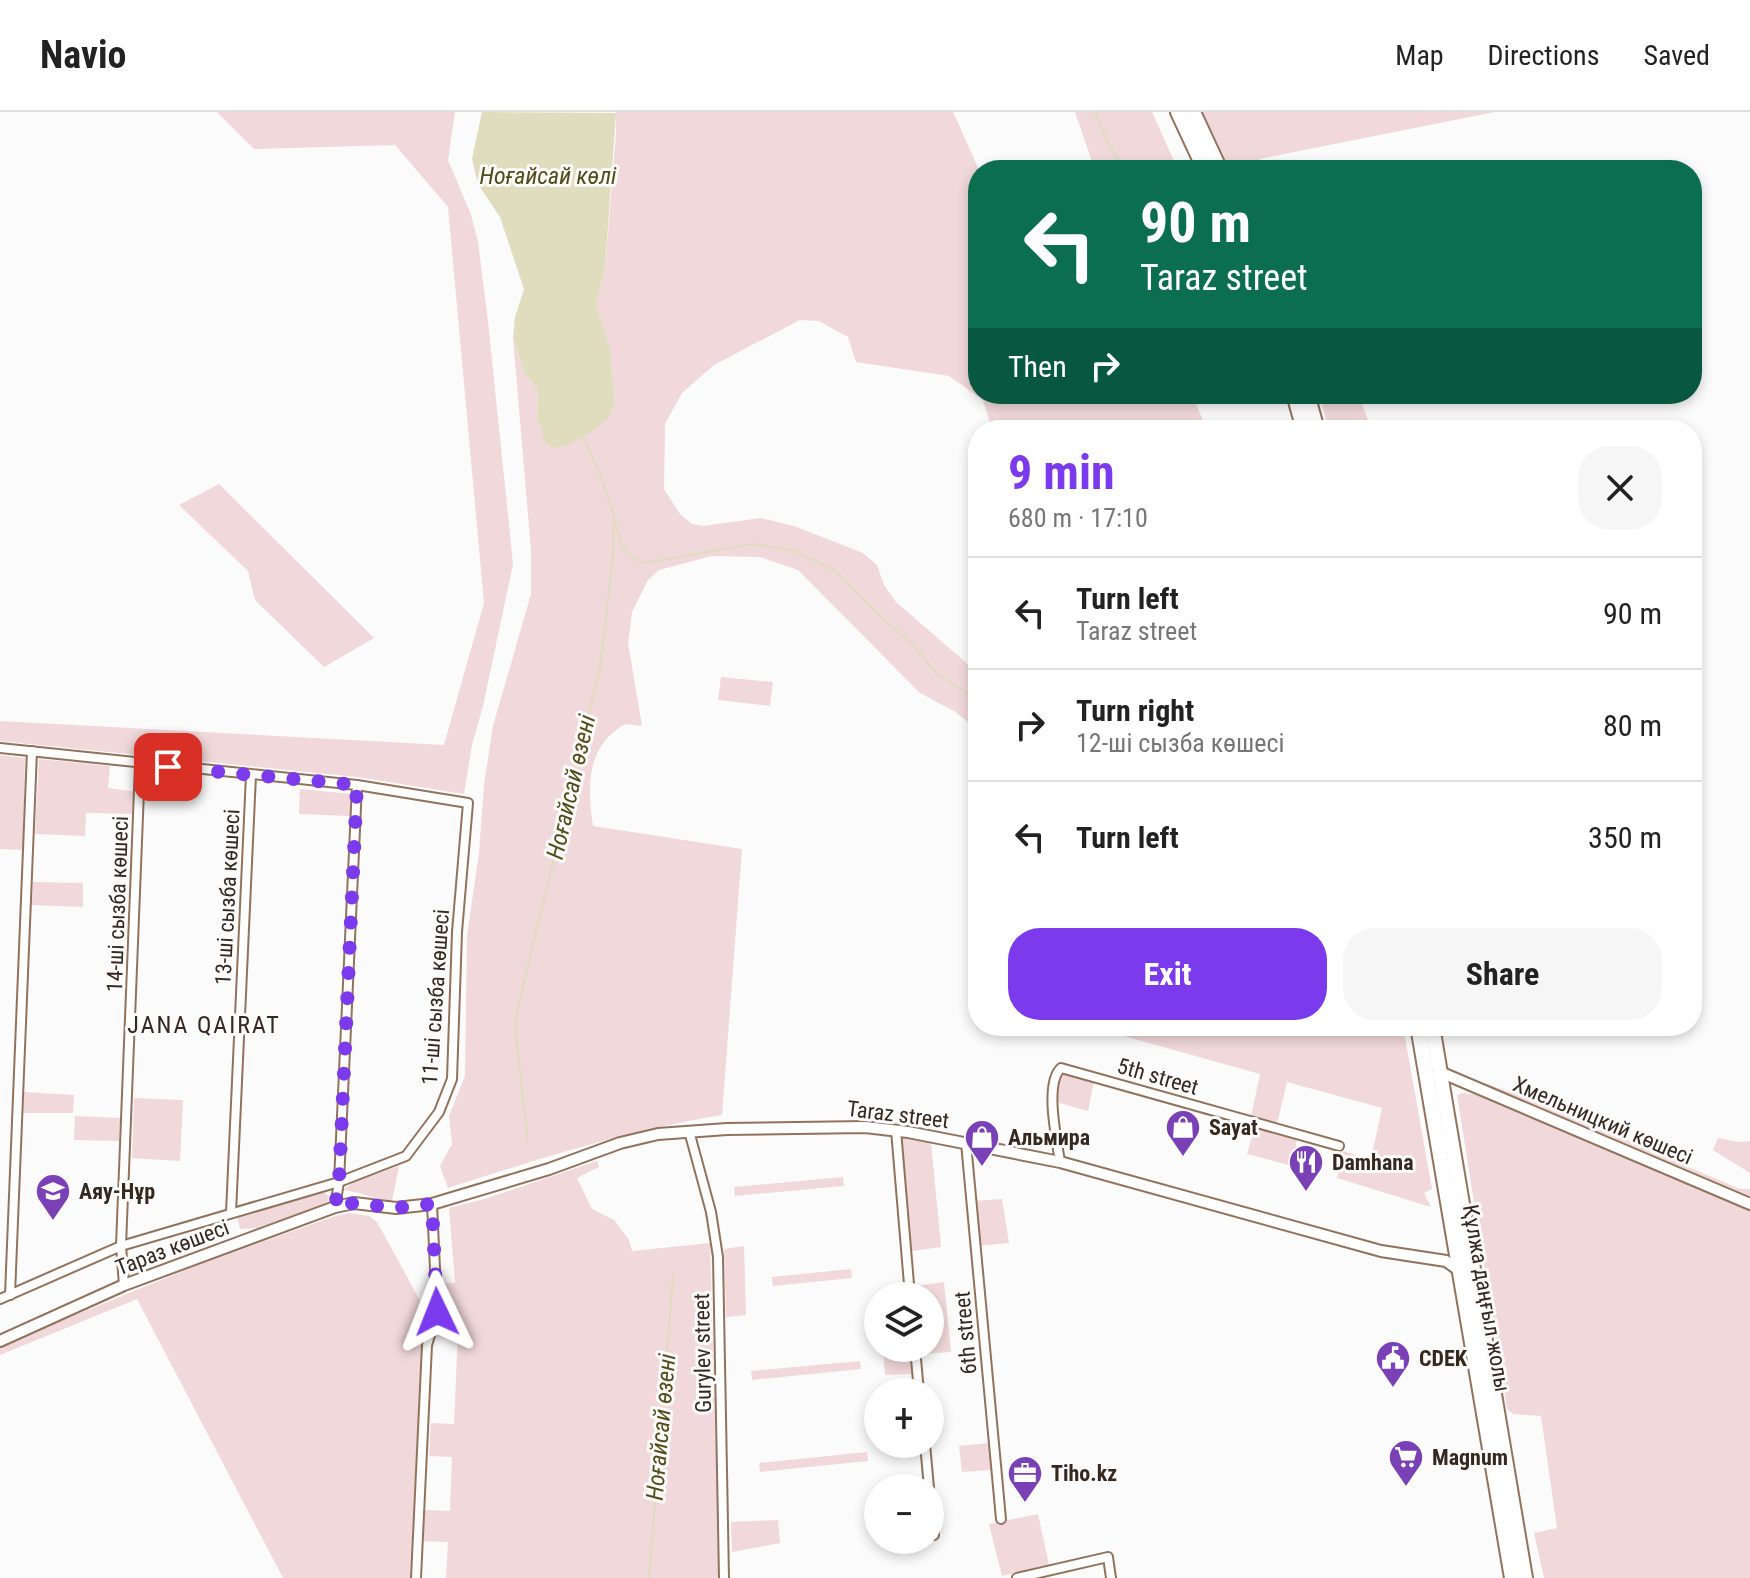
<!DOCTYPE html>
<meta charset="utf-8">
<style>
:root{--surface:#fff;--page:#f6f6f6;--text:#222;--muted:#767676;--line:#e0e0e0;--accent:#7c3aed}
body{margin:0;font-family:"Roboto Condensed",sans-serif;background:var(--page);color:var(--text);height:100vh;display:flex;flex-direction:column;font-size:30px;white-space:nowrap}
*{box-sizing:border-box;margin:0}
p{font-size:26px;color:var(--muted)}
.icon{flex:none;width:44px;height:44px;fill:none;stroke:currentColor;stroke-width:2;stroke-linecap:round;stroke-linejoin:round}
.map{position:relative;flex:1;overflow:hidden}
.sheet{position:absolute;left:968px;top:308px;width:734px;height:616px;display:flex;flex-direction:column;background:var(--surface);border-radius:32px;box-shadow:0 4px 12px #0003}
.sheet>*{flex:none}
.top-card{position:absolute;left:968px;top:48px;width:734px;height:244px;border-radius:32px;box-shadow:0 4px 12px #0003;background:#0b6e4f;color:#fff;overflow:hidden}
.controls{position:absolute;left:864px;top:1170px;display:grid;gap:16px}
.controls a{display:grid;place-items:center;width:80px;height:80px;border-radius:50%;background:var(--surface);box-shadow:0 4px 12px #0003;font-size:40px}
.pin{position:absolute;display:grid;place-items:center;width:68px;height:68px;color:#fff;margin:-34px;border-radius:16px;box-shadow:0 4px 12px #0006}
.me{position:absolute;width:88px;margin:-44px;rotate:358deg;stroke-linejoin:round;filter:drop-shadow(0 0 6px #0008)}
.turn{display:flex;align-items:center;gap:28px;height:168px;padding:0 40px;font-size:36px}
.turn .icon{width:104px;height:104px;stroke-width:2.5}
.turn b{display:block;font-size:56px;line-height:68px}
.then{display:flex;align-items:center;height:76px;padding:0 40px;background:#0003;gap:16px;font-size:30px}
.round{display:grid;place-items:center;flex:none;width:84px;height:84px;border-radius:32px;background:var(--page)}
.summary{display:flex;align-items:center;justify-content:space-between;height:136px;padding:0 40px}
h1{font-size:48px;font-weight:700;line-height:60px;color:var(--accent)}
.primary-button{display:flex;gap:16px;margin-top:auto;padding:16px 40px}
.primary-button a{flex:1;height:92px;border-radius:32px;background:var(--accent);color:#fff;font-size:32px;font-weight:700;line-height:92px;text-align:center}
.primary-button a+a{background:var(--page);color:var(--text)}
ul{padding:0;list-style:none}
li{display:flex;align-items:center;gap:24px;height:112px;padding:0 40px;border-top:2px solid var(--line)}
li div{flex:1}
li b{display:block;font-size:30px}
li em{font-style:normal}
header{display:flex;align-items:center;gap:48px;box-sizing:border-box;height:112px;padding:0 40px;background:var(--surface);border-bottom:2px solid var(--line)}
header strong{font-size:38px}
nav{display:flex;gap:44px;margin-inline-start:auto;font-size:28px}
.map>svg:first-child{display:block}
</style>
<header>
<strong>Navio</strong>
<nav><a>Map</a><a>Directions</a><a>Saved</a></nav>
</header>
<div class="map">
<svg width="1750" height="1466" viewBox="0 0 1750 1466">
<rect width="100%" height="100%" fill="#fbfbfb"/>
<g fill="#f1d8da">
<polygon points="217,0 455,0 448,48 471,103 478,130 488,209 513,452 483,594 472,633 464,682 357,665 0,629 0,609 444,633 484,491 448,95 395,33 254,37"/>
<path d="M616,0H953L979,58L978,282H1192L1207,318H992L983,288L949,264L856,250L848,225L819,209L800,208L714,253L682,281L665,312L664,377L680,402L692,412L703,414L761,406L794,414L863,441L877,453L884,473L896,490L978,561V618L954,599L920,581L798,458L760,445L712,444L659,458L648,468L632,500L628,531L642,614L625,612C586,635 587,674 593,714L742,737L722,1003C628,1018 539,1047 448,1076L440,1054L452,1032L449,1004L465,964L467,824L479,741L484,673L493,614L531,482V438L513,226L524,261L538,278L537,306L555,336L583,325L615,290L610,237L596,192L605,157L616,21Z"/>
<polygon points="1075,0 1152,0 1178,58 1095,58"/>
<polygon points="1203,0 1495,0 1259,47 1263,58 1230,58"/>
<polygon points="1319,282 1358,282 1372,318 1329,318"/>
<polygon points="219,372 374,526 324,555 255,488 248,459 179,393"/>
<polygon points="721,565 773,570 770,594 718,588"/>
<polygon points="0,643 25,646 23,738 0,737"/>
<polygon points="39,647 110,654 108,676 137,680 136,702 86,701 85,724 35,722"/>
<polygon points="300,677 352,682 350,704 299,702"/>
<polygon points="33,770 83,771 83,795 32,793"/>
<polygon points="1088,914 1403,914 1432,1077 1424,1081 1431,1095 1337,1066 1343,1039 1371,1047 1382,996 1287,970 1277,1012 1251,1004 1260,962"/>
<polygon points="1062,962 1094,969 1088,999 1056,990 1055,978"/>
<polygon points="1485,971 1593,1011 1646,1037 1740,1077 1750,1077 1750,1466 1544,1466 1534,1421 1557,1416 1541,1304 1513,1302 1507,1297 1457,983 1463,981 1479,983"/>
<polygon points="24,980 74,983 73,1001 23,1001"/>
<polygon points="134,986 183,988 180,1049 132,1046"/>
<polygon points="75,1004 120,1006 119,1029 74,1028"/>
<polygon points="1255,1015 1297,1026 1293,1054 1247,1042"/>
<polygon points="901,1025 931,1031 941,1135 912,1139"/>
<polygon points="1718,1026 1738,1030 1750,1029 1750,1061 1713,1038"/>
<polygon points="597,1049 599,1055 577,1066 592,1097 614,1108 629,1128 632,1139 710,1131 720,1466 446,1466 448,1430 424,1429 424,1398 450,1399 452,1345 429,1344 431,1311 454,1312 458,1219 435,1219 443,1203 441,1171 455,1171 449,1096 488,1086"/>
<path d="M399,1054L392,1089C375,1087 361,1080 343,1078L354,1070Z"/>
<polygon points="843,1065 844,1074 735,1084 734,1075"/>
<polygon points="321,1080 327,1082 329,1092 258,1116 240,1117 237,1104"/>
<polygon points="1002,1087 1009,1131 978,1134 973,1089"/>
<polygon points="349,1101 369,1104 377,1110 430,1207 422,1227 410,1466 283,1466 137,1187 0,1243 0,1234 7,1231 195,1154 332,1105"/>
<polygon points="744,1134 746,1203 726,1205 724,1137"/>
<polygon points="851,1157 852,1166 773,1174 772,1165"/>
<polygon points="944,1170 951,1240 922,1242 921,1236 930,1236 930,1184 916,1184 915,1174"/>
<polygon points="913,1236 915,1262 885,1263 883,1237"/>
<polygon points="860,1249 861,1257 752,1268 751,1259"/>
<polygon points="989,1331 991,1358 962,1360 959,1334"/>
<polygon points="867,1340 868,1349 760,1360 759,1351"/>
<polygon points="1038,1402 1049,1453 1002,1464 989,1412"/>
<polygon points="778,1408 780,1431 732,1440 731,1410"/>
</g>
<polygon fill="#dfddbe" points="482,0 616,1 605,157 596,192 610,237 615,290 608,306 597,316 569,333 555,336 548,334 542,325 543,318 537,306 538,278 524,261 513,226 515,205 524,177 500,105 478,72 472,47"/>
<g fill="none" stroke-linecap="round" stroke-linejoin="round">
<g stroke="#dfddbe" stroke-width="2">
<polyline points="1095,0 1110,35 1126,58"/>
<path d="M615,410C620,429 623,445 644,451L753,432L795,439L836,459L881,505L913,533L936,561L978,588"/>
<polyline points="528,1029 516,924 516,904 600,555 613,446 614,404 600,362 583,325"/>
<polyline points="649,1466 673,1165"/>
</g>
<g stroke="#91735d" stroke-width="12">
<g id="minor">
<polyline points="0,636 357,673 468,691 457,820 452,967 439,1000 406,1044 339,1070 121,1134 0,1187"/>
<polyline points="896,1018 910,1184"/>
<polyline points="689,1019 711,1100 718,1145 724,1466"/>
<polyline points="966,1031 1001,1407"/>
<path d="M1060,1050C1057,1028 1044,972 1061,956L1339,1034"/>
<polyline points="335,1095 339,1070 357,673"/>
<polyline points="231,1101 251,663"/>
<polyline points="124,1173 121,1134 140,653"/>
<polyline points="10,1183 32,639"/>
<polyline points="915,1236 919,1280"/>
<polyline points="925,1332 929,1376"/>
<polyline points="930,1384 934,1423"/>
<polyline points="416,1466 427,1233 437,1200 432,1092"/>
<polyline points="1017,1466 1108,1445 1111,1466"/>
</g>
</g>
<g stroke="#91735d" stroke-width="14">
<g id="tertiary">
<polyline points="1440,960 1750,1092"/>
<polyline points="0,1229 124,1173 335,1095 354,1091 396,1096 432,1092 549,1057 620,1031 658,1022 727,1017 865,1015 908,1020 1060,1050 1381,1139 1446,1149 1460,1159"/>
</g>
</g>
<g stroke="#91735d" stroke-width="18">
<g id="primary">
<polyline points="1178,0 1205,58"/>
<polyline points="1193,0 1220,58"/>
<polyline points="1294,282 1304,318"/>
<polyline points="1307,282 1317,318"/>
<polyline points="1418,914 1512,1466"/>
<polyline points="1432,914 1525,1466"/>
</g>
</g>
<use href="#minor" stroke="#fff" stroke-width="8"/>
<use href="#tertiary" stroke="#fff" stroke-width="10"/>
<use href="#primary" stroke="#fff" stroke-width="14"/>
</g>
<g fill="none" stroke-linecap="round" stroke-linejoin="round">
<polyline stroke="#7c3aed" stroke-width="14" stroke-dasharray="0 25.2" points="168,655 357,673 339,1070 335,1095 354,1091 396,1096 432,1092 437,1200"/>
</g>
<defs>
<g id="shop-pin" transform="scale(1.8)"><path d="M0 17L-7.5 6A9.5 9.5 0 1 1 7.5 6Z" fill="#7a40b6" stroke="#fbfbfb"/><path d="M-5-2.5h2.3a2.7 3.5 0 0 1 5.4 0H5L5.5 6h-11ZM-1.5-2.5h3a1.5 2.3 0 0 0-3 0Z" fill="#fff"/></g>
<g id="restaurant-pin" transform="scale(1.8)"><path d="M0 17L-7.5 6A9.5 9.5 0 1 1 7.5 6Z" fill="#7a40b6" stroke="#fbfbfb"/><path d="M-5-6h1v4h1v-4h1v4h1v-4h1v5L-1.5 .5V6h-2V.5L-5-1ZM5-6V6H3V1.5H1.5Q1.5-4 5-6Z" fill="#fff"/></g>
<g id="school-pin" transform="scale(1.8)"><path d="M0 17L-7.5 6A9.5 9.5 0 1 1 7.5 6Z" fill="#7a40b6" stroke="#fbfbfb"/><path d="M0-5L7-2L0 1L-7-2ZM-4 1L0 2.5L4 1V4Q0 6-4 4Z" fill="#fff"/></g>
<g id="civic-pin" transform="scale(1.8)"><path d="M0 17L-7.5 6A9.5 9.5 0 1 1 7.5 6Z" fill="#7a40b6" stroke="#fbfbfb"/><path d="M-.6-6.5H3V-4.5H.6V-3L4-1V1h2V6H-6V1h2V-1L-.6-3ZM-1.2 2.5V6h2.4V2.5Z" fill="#fff"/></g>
<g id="supermarket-pin" transform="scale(1.8)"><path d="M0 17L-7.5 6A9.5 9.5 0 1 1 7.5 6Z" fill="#7a40b6" stroke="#fbfbfb"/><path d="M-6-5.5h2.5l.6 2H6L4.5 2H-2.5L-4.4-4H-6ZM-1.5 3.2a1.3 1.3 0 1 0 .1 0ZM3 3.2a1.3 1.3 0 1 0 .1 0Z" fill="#fff"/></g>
<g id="office-pin" transform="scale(1.8)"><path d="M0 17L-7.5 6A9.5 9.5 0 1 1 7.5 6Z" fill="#7a40b6" stroke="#fbfbfb"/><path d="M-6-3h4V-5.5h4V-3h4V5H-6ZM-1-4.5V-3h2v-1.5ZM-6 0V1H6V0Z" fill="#fff"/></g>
</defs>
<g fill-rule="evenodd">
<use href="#shop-pin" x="1183" y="1015"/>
<use href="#shop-pin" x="982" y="1025"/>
<use href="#restaurant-pin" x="1306" y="1050"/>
<use href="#school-pin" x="53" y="1079"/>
<use href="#civic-pin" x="1393" y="1246"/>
<use href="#supermarket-pin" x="1406" y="1345"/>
<use href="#office-pin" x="1025" y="1361"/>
</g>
<g text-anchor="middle" stroke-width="6" stroke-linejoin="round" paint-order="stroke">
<g font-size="22" fill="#35281f" stroke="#fbfbfb">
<text transform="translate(227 785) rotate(-87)" y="8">13-ші сызба көшесі</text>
<text transform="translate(117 792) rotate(-88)" y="8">14-ші сызба көшесі</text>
<text transform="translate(435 885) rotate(-86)" y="8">11-ші сызба көшесі</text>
<text transform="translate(1158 964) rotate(16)" y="8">5th street</text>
<text transform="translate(898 1002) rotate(7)" y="8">Taraz street</text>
<text transform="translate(1603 1008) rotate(23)" y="8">Хмельницкий көшесі</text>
<text transform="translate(172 1135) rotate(-21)" y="8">Тараз көшесі</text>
<text transform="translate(1487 1186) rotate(80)" y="8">Құлжа даңғыл жолы</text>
<text transform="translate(965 1221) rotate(-95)" y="8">6th street</text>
<text transform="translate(702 1241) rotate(-91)" y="8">Gurylev street</text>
</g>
<g font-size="22" font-weight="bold" fill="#35281f" stroke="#fbfbfb" text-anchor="start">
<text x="1209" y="1023">Sayat</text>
<text x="1008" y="1033">Альмира</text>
<text x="1332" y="1058">Damhana</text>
<text x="79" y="1087">Аяу-Нұр</text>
<text x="1419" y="1254">CDEK</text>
<text x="1432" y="1353">Magnum</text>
<text x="1051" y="1369">Tiho.kz</text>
</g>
<g font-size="24" font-style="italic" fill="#514c19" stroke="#fbfbfb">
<text x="548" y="72">Ноғайсай көлі</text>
<text transform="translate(571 675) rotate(-77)" y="8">Ноғайсай өзені</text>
<text transform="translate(661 1315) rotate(-85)" y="8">Ноғайсай өзені</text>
</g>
<g font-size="24" letter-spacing="2" fill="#35281f" stroke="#fbfbfb">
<text x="204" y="921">JANA QAIRAT</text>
</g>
</g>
</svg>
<div class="controls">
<a><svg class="icon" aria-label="layers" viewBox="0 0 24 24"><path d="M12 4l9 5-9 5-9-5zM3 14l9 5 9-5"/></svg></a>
<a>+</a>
<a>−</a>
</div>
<div class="pin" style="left:168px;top:655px;background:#d93025"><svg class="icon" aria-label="arrive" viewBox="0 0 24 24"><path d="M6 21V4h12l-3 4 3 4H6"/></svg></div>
<svg class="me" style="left:437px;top:1200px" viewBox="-20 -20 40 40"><path d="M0-17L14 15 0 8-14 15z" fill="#7c3aed" stroke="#fff" stroke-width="4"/></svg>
<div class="top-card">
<div class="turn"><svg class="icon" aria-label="left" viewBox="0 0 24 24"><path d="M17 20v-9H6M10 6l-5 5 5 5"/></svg><div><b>90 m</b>Taraz street</div></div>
<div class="then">Then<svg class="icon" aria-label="right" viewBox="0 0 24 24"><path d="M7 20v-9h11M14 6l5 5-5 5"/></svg></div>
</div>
<section class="sheet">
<div class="summary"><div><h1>9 min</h1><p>680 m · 17:10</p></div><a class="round"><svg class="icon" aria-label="close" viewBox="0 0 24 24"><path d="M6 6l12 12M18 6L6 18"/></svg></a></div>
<ul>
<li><svg class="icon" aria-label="left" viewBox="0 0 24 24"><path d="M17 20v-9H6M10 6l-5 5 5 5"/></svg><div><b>Turn left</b><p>Taraz street</p></div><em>90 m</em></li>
<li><svg class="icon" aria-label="right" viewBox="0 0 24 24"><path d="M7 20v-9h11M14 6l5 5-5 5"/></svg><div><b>Turn right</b><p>12-ші сызба көшесі</p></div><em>80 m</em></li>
<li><svg class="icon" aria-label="left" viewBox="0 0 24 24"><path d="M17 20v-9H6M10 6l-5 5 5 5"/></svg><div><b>Turn left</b></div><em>350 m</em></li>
</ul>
<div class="primary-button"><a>Exit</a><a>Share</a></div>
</section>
</div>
